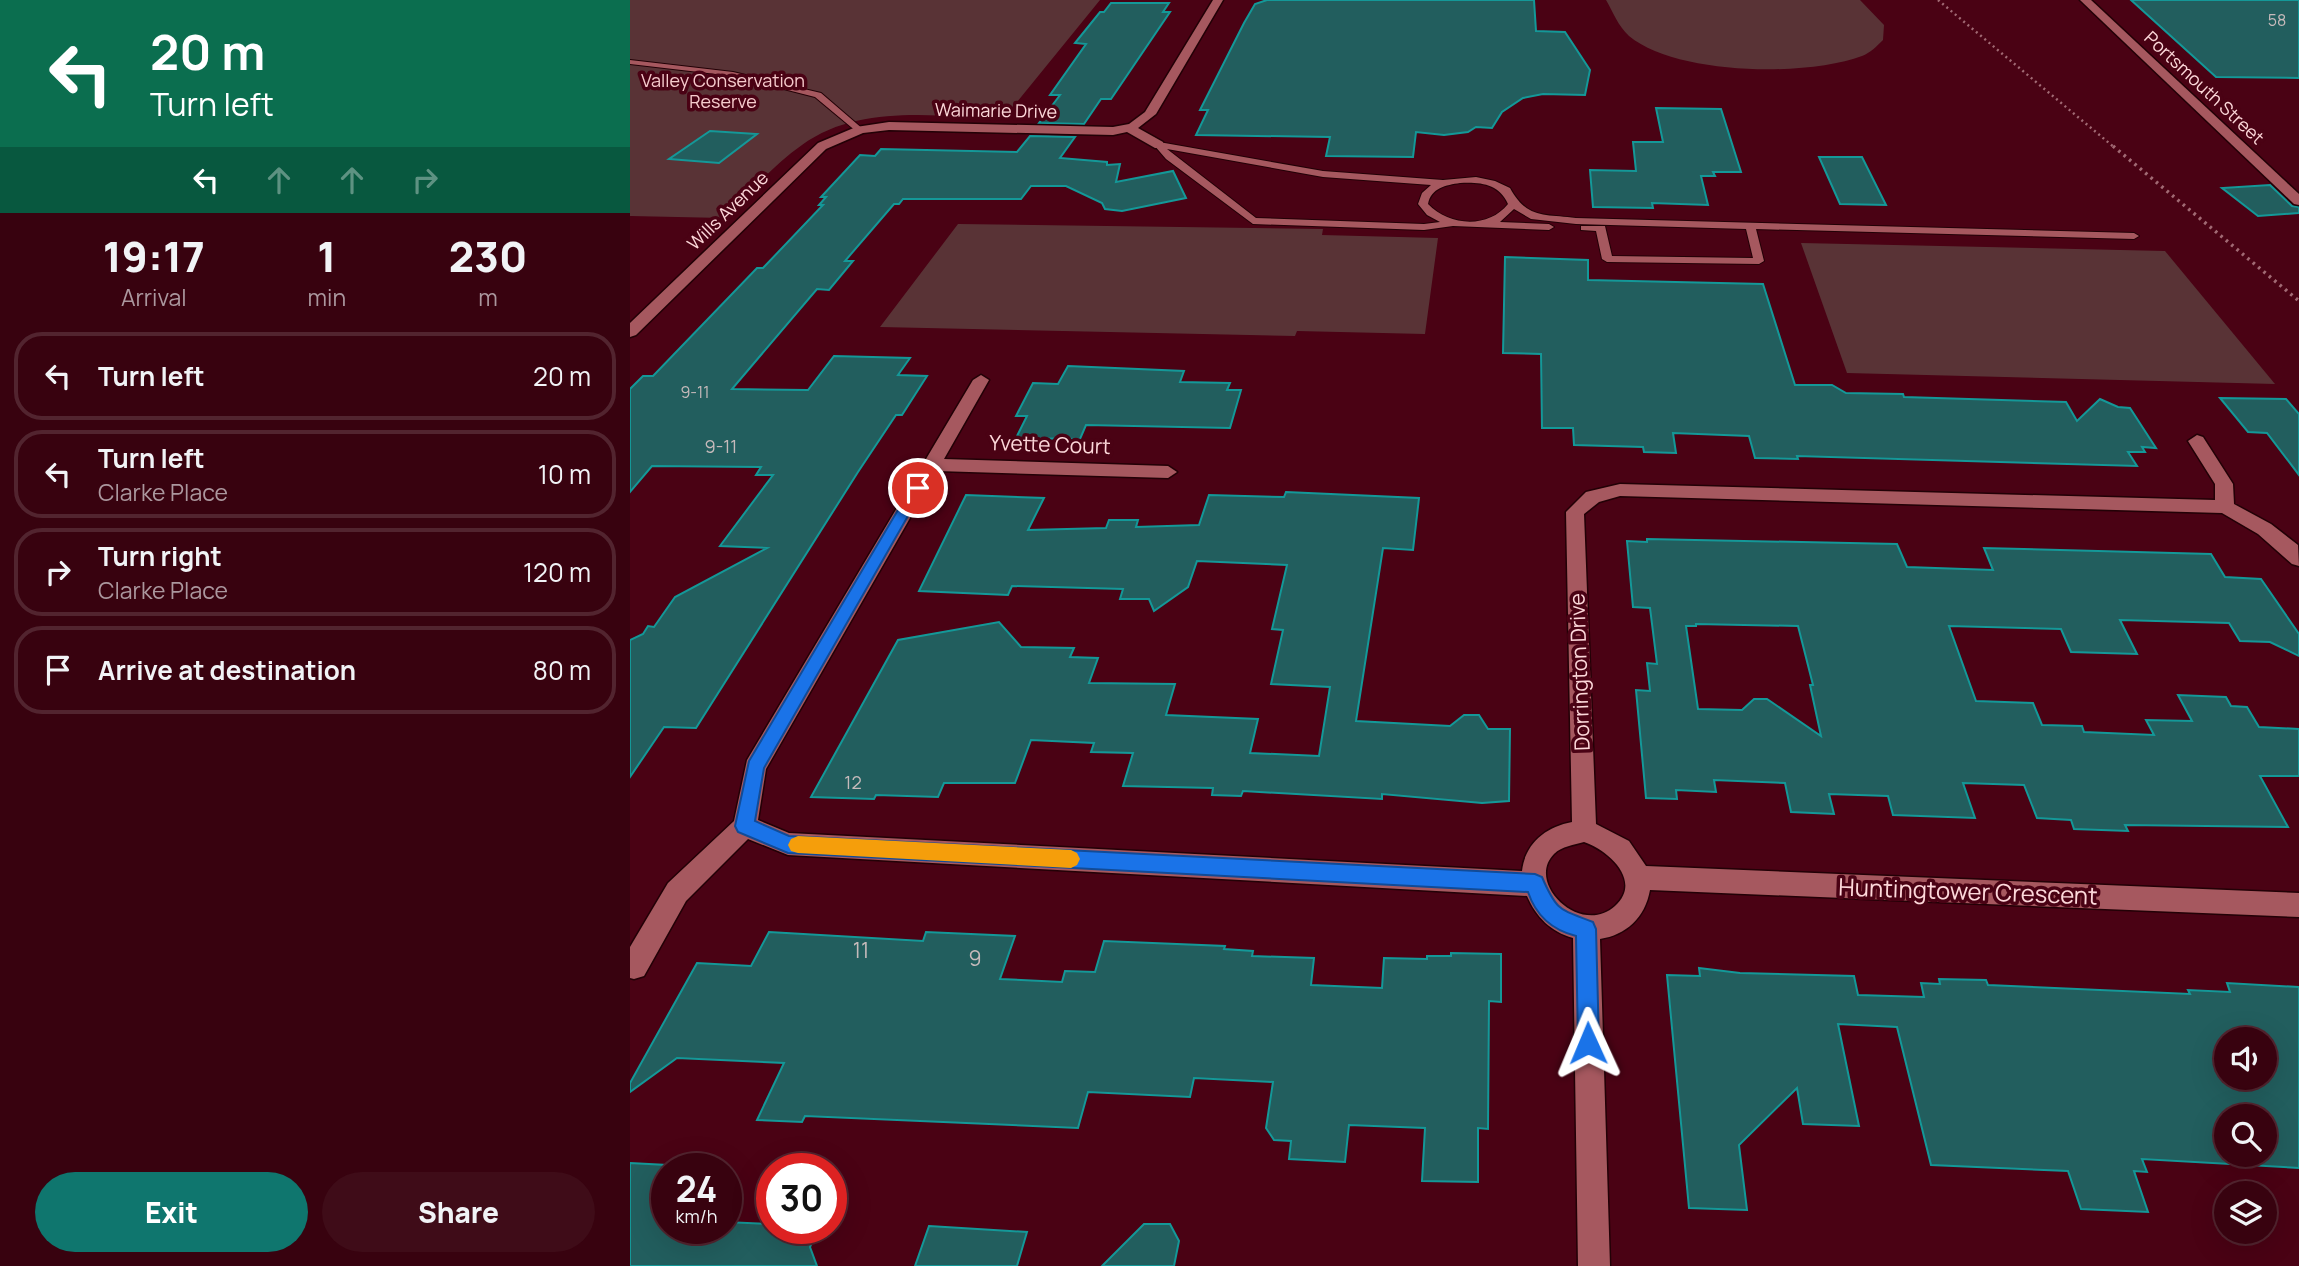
<!DOCTYPE html>
<style>
:root{--surface:#38020f;--page:#3f0c18;--text:#f1f3f6;--muted:#ab979e;--line:#52242f;--accent:#0f766e}
body{margin:0;font-family:Manrope,sans-serif;background:var(--page);color:var(--text);height:100vh;display:flex;flex-direction:column;font-size:26px;white-space:nowrap}
*{box-sizing:border-box;margin:0}
p{font-size:23px;color:var(--muted)}
.icon{flex:none;width:38px;height:38px;fill:none;stroke:currentColor;stroke-width:2;stroke-linecap:round;stroke-linejoin:round}
.map{position:relative;flex:1;overflow:hidden}
.sheet{display:flex;flex-direction:column;background:var(--surface);width:630px}
.sheet>*{flex:none}
.hud{background:#0b6e4f;color:#fff;overflow:hidden}
.controls{position:absolute;left:1584px;top:1027px;display:grid;gap:14px}
.controls a{display:grid;place-items:center;width:63px;height:63px;border-radius:50%;background:var(--surface);box-shadow:0 7px 28px #0002,0 0 0 2px var(--line);font-size:35px}
.speed{position:absolute;left:21px;top:1153px;display:flex;gap:14px;font-size:35px;font-weight:700;text-align:center}
.speed>*{display:grid;place-content:center;width:91px;height:91px;border-radius:50%;background:var(--surface);box-shadow:0 7px 28px #0002,0 0 0 2px var(--line);line-height:1}
.speed small{font-size:18px;font-weight:400}
.speed .limit{border:10px solid #d22;background:#fff;color:#111}
.pin{position:absolute;display:grid;place-items:center;width:60px;height:60px;color:#fff;margin:-30px;border:4px solid #fff;border-radius:50%;box-shadow:0 2px 7px #0007}
.me{position:absolute;width:77px;margin:-38px;rotate:359deg;stroke-linejoin:round;filter:drop-shadow(0 0 5px #0008)}
.turn{display:flex;align-items:center;gap:24px;height:147px;padding:0 35px;font-size:32px}
.turn .icon{width:91px;height:91px;stroke-width:2.5}
.turn b{display:block;font-size:49px;line-height:60px}
.lanes{display:flex;align-items:center;height:66px;padding:0 35px;background:#0003;justify-content:center;gap:35px;direction:ltr}
.lanes .off{opacity:.35}
.eta{display:flex;justify-content:space-evenly;align-items:center;height:119px;text-align:center}
.eta b{font-size:42px;font-weight:800;line-height:49px}
.button{display:flex;gap:14px;margin-top:auto;padding:14px 35px}
.button a{flex:1;height:80px;border-radius:42px;background:var(--accent);color:#fff;font-size:28px;font-weight:800;line-height:80px;text-align:center}
.button a+a{background:var(--page);color:var(--text)}
ul{padding:0;list-style:none}
li{display:flex;align-items:center;gap:21px;height:88px;margin:0 14px 10px;padding:0 21px;border:4px solid var(--line);border-radius:28px}
li div{flex:1}
li b{display:block;font-size:26px}
li em{font-style:normal}
main{display:flex;flex:1;min-height:0}
.map>svg:first-child{display:block}
</style>
<main>
<section class="sheet">
<div class="hud">
<div class="turn"><svg class="icon" aria-label="left" viewBox="0 0 24 24"><path d="M17 20v-9H6M10 6l-5 5 5 5"/></svg><div><b>20 m</b>Turn left</div></div>
<div class="lanes"><svg class="icon" aria-label="left" viewBox="0 0 24 24"><path d="M17 20v-9H6M10 6l-5 5 5 5"/></svg><svg class="icon off" aria-label="ahead" viewBox="0 0 24 24"><path d="M12 20V5M6 11l6-6 6 6"/></svg><svg class="icon off" aria-label="ahead" viewBox="0 0 24 24"><path d="M12 20V5M6 11l6-6 6 6"/></svg><svg class="icon off" aria-label="right" viewBox="0 0 24 24"><path d="M7 20v-9h11M14 6l5 5-5 5"/></svg></div>
</div>
<div class="eta">
<div><b>19:17</b><p>Arrival</p></div>
<div><b>1</b><p>min</p></div>
<div><b>230</b><p>m</p></div>
</div>
<ul>
<li><svg class="icon" aria-label="left" viewBox="0 0 24 24"><path d="M17 20v-9H6M10 6l-5 5 5 5"/></svg><div><b>Turn left</b></div><em>20 m</em></li>
<li><svg class="icon" aria-label="left" viewBox="0 0 24 24"><path d="M17 20v-9H6M10 6l-5 5 5 5"/></svg><div><b>Turn left</b><p>Clarke Place</p></div><em>10 m</em></li>
<li><svg class="icon" aria-label="right" viewBox="0 0 24 24"><path d="M7 20v-9h11M14 6l5 5-5 5"/></svg><div><b>Turn right</b><p>Clarke Place</p></div><em>120 m</em></li>
<li><svg class="icon" aria-label="arrive" viewBox="0 0 24 24"><path d="M6 21V4h12l-3 4 3 4H6"/></svg><div><b>Arrive at destination</b></div><em>80 m</em></li>
</ul>
<div class="button"><a>Exit</a><a>Share</a></div>
</section>
<div class="map">
<svg width="1669" height="1266" viewBox="0 0 1669 1266">
<rect width="100%" height="100%" fill="#4a0214"/>
<g fill="#593336">
<path d="M0,0H470L374,118C306,117 230,103 172,145C143,165 119,194 94,218L0,216Z"/>
<path d="M976,0H1230L1254,25L1253,40C1247,46 1240,53 1232,56C1176,77 1046,75 999,36C988,26 983,12 976,0Z"/>
<polygon points="328,224 693,229 692,235 808,238 795,334 667,331 665,336 250,327"/>
<polygon points="1171,243 1535,251 1645,384 1217,373"/>
</g>
<g fill="#225e5e" stroke="#149898" stroke-width="2" fill-rule="evenodd">
<polygon points="637,0 904,0 906,31 935,32 960,70 955,95 913,94 893,98 872,112 862,128 846,127 838,132 814,135 786,132 783,157 696,156 700,137 566,135 578,110 570,110 614,23 625,4"/>
<polygon points="1501,0 1669,0 1669,78 1586,77"/>
<polygon points="481,3 539,3 533,12 540,12 481,99 471,99 454,124 409,123 430,95 420,95 456,44 445,43 470,12 474,12"/>
<polygon points="1026,108 1091,109 1111,172 1083,172 1085,176 1071,176 1078,205 1022,203 1023,208 963,207 960,170 1006,171 1003,142 1033,142"/>
<polygon points="80,131 127,134 89,163 39,159"/>
<polygon points="400,136 445,137 430,158 477,162 477,165 490,164 486,182 543,171 556,198 492,211 475,209 472,203 436,186 401,186 391,199 273,199 269,204 264,204 215,261 223,261 199,290 187,289 102,389 178,390 204,356 280,358 268,375 297,376 272,415 266,415 228,472 66,728 34,727 0,777 0,640 13,634 18,626 24,627 45,597 137,548 90,546 143,475 126,475 131,467 22,466 0,492 0,389 13,376 23,376 127,268 133,268 193,205 189,205 196,197 191,197 230,155 245,156 251,149 387,152"/>
<polygon points="1189,157 1232,157 1256,205 1210,204"/>
<polygon points="1640,185 1662,206 1669,207 1669,213 1628,216 1592,188"/>
<polygon points="875,257 958,260 958,280 1133,284 1165,385 1202,385 1216,393 1273,394 1274,397 1436,402 1447,421 1470,399 1488,407 1500,408 1526,448 1512,447 1515,452 1498,452 1507,466 1167,456 1168,459 1125,458 1119,436 1043,433 1046,453 1014,452 1013,447 944,445 943,428 912,428 911,354 873,353"/>
<polygon points="438,366 554,371 550,382 600,383 597,390 611,390 600,428 456,425 450,439 386,438 397,416 386,416 403,383 428,384"/>
<polygon points="1590,398 1656,399 1669,414 1669,475 1637,433 1618,432"/>
<polygon points="656,492 789,498 783,550 753,548 726,721 820,726 834,715 849,715 858,729 880,729 879,801 852,803 752,794 752,799 613,791 611,796 582,795 583,788 493,786 503,753 461,752 464,743 401,740 385,783 314,783 308,797 246,795 244,799 181,797 268,640 369,622 391,647 444,648 440,657 468,658 459,683 545,684 536,715 628,719 620,753 689,756 700,687 641,684 653,630 642,629 657,565 567,561 558,587 524,611 519,599 490,599 493,589 382,586 378,595 289,591 336,495 414,498 398,530 476,528 479,520 508,520 506,527 569,525 579,495 654,497"/>
<path d="M1017,539L1267,544L1277,567L1363,570L1354,548L1581,554L1595,577L1631,579L1669,634V656L1640,642L1610,641L1599,623L1490,620L1507,654L1441,652L1431,629L1319,626L1346,701L1403,703L1412,725L1452,726L1454,732L1524,735L1516,720L1562,721L1548,695L1596,697L1601,706L1617,707L1629,727L1669,729V776H1630L1658,827L1495,825L1498,831L1444,829L1441,820L1407,818L1394,785L1333,783L1345,818L1263,815L1258,796L1199,794L1204,814L1161,812L1155,783L1084,780L1086,792L1046,790L1047,799L1016,798L1006,690L1020,691L1017,663L1027,664L1020,608L1003,607L997,541L1017,542ZM1066,624L1168,626L1183,685H1180L1191,736L1137,699H1124L1112,710L1068,709L1056,626H1066Z"/>
<polygon points="139,932 293,941 296,932 385,936 370,979 432,982 435,971 465,972 474,941 595,946 594,949 623,951 622,956 684,958 681,985 752,988 754,958 797,959 797,956 821,956 821,953 871,954 871,1002 859,1001 858,1129 848,1128 848,1182 792,1181 795,1128 719,1125 715,1162 659,1159 661,1141 644,1140 636,1128 643,1082 564,1078 560,1097 458,1092 448,1128 175,1116 172,1122 127,1120 154,1063 47,1058 0,1092 0,1083 67,963 121,966"/>
<path d="M1069,968L1110,973L1224,976L1228,995L1294,997L1291,983L1310,984L1309,979L1356,980L1358,985L1560,994L1558,990L1600,992L1597,983L1669,987V1168L1512,1159L1517,1172L1504,1171L1518,1212L1451,1209L1438,1171L1301,1165L1267,1027L1208,1024L1229,1126L1173,1124L1167,1088L1109,1145L1117,1210L1059,1208L1037,975L1070,976ZM1596,1040H1634V1078H1596ZM1596,1116H1634V1155H1596Z"/>
<polygon points="0,1163 37,1165 37,1228 96,1228 96,1222 142,1224 142,1228 188,1228 180,1247 187,1266 0,1266"/>
<polygon points="514,1224 540,1224 549,1241 544,1266 472,1266"/>
<polygon points="299,1226 397,1232 387,1266 285,1266"/>
</g>
<g fill="none" stroke-linecap="round" stroke-linejoin="round">
<g stroke="#220106" stroke-width="2">
<g id="lane">
<polygon points="0,60 103,72 191,93 234,130 227,132 185,97 103,76 0,64"/>
<path d="M529,142L693,171L813,180L846,177L865,181L880,188C897,219 914,214 946,218L1504,233L1509,236L1504,239L1126,229L1134,261L1129,264L977,262L972,259L966,231L951,230V226H975L982,256L1123,258L1116,229L946,224L901,219L884,209L870,222L919,224L924,227L919,230L823,226L794,230L623,224L536,159L524,145ZM537,149L693,177L801,185L792,193L788,204L797,215L810,222L794,224L626,218ZM830,183C851,182 869,184 878,204C858,229 819,226 798,204C801,188 816,185 830,183Z"/>
</g>
</g>
<g stroke="#220106" stroke-width="3">
<g id="street">
<polygon points="583,0 593,0 526,114 508,128 533,142 533,148 525,148 497,132 483,135 259,130 233,133 196,149 6,335 0,337 0,323 188,143 226,127 259,122 483,127 499,124 515,112"/>
<polygon points="1450,0 1461,0 1669,194 1669,205 1664,204"/>
<path d="M351,375L359,380L314,459L538,466L547,472L538,478L307,471L136,769L128,820L159,833L892,871C895,844 915,827 942,822L936,512L956,492L990,484L1585,500V484L1558,441L1567,435L1573,437L1603,484L1604,504L1641,524L1668,545L1669,566L1662,564L1628,534L1592,513L990,496L969,502L954,514L966,824L999,841L1016,866L1669,893V917L1020,890C1015,918 996,935 970,939L980,1266H948L943,938C921,932 906,917 897,896L158,855L118,839L56,901L14,976L4,979L0,978V947L38,883L104,821L117,760L343,380ZM954,842C978,850 1013,881 985,906C951,937 895,883 924,854C932,846 944,845 954,842Z"/>
</g>
</g>
<use href="#lane" fill="#a6585f" fill-rule="evenodd"/>
<use href="#street" fill="#a6585f" fill-rule="evenodd"/>
<polyline stroke="#a16a74" stroke-width="2.5" stroke-dasharray="2 3.5" stroke-linecap="butt" points="1308,0 1485,148"/>
<polyline stroke="#a16a74" stroke-width="3.5" stroke-dasharray="2.5 4.5" stroke-linecap="butt" points="1483,146 1669,301"/>
</g>
<path fill="#1a73e8" stroke="#114b97" stroke-width="2" d="M288,483L294,488L134,768L125,821L159,836L905,874L912,877C927,912 930,909 963,922L966,929L969,1043L966,1051L958,1054L951,1051L948,1043L946,936C922,930 906,916 898,892L158,853L108,832L105,826L119,761L281,488Z"/>
<polygon fill="#f59e0b" points="168,836 441,850 447,853 450,859 447,865 441,868 168,853 161,851 158,845 161,839"/>
<g text-anchor="middle" stroke-width="7" stroke-linejoin="round" paint-order="stroke">
<g font-size="16" fill="#c6babb">
<text x="1647" y="26">58</text>
<text x="65" y="398">9-11</text>
</g>
<g font-size="18" fill="#f6cbcd" stroke="#4a0214">
<text x="93" y="87">Valley Conservation<tspan x="93" dy="21">Reserve</tspan></text>
</g>
<g font-size="18" fill="#fdd8da" stroke="#4a0214">
<text transform="translate(1574 88) rotate(43)" y="6">Portsmouth Street</text>
<text transform="translate(366 111) rotate(1)" y="6">Waimarie Drive</text>
<text transform="translate(98 211) rotate(-44)" y="6">Wills Avenue</text>
</g>
<g font-size="18" fill="#c6babb">
<text x="91" y="453">9-11</text>
<text x="223" y="789">12</text>
</g>
<g font-size="21" fill="#fdd8da" stroke="#4a0214">
<text transform="translate(420 445) rotate(2)" y="7">Yvette Court</text>
<text transform="translate(950 672) rotate(-92)" y="7">Dorrington Drive</text>
</g>
<g font-size="21" fill="#c6babb">
<text x="231" y="958">11</text>
<text x="345" y="966">9</text>
</g>
<g font-size="24" fill="#fdd8da" stroke="#4a0214">
<text transform="translate(1338 892) rotate(2)" y="8">Huntingtower Crescent</text>
</g>
</g>
</svg>
<div class="controls">
<a><svg class="icon" aria-label="sound" viewBox="0 0 24 24"><path d="M4 9h4l5-4v14l-5-4H4zM17 9q2 3 0 6"/></svg></a>
<a><svg class="icon" aria-label="search" viewBox="0 0 24 24"><circle cx="10" cy="10" r="6"/><path d="M15 15l6 6"/></svg></a>
<a><svg class="icon" aria-label="layers" viewBox="0 0 24 24"><path d="M12 4l9 5-9 5-9-5zM3 14l9 5 9-5"/></svg></a>
</div>
<div class="speed"><div>24<small>km/h</small></div><div class="limit">30</div></div>
<div class="pin" style="left:288px;top:488px;background:#d93025"><svg class="icon" aria-label="arrive" viewBox="0 0 24 24"><path d="M6 21V4h12l-3 4 3 4H6"/></svg></div>
<svg class="me" style="left:958px;top:1043px" viewBox="-20 -20 40 40"><path d="M0-17L14 15 0 8-14 15z" fill="#1a73e8" stroke="#fff" stroke-width="4"/></svg>
</div>
</main>
